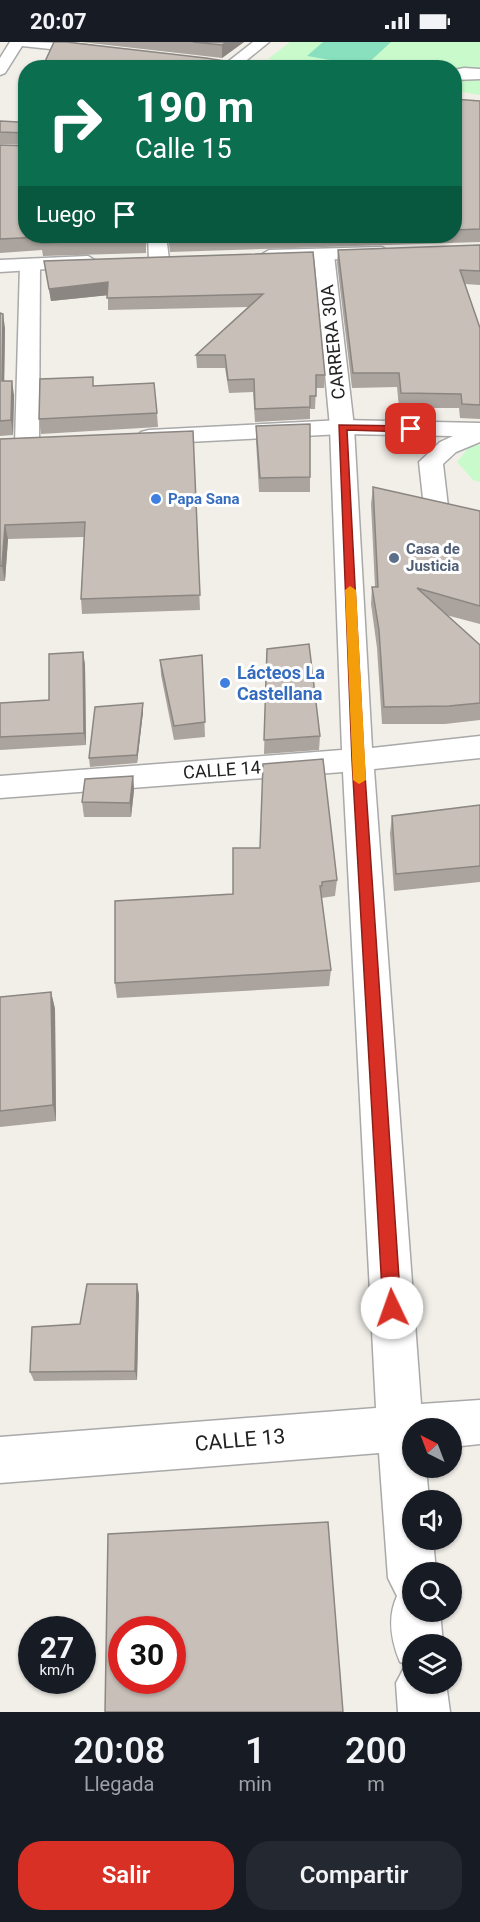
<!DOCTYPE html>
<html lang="es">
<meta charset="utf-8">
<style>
:root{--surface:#171b24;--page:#242831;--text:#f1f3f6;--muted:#9ea1a6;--accent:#d93025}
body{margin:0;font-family:Roboto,sans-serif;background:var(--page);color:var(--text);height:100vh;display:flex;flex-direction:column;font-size:22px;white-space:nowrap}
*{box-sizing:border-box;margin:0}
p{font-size:20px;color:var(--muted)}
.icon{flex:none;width:33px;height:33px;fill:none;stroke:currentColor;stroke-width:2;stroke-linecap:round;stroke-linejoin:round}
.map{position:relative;height:1670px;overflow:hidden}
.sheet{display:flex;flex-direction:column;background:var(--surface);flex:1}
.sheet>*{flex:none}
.hud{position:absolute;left:18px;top:18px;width:444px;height:183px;border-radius:24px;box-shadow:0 2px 4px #0004;background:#0b6e4f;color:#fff;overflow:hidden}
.needle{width:39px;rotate:318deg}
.fabs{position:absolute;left:402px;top:1376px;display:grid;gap:12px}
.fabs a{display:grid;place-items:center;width:60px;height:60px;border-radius:50%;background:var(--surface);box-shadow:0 2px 4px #0004;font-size:30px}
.speed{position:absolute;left:18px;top:1574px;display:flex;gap:12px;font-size:30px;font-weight:700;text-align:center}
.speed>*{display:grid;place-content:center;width:78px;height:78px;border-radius:50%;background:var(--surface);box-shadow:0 2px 4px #0004;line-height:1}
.speed small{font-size:15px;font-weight:400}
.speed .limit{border:9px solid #d22;background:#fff;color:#111}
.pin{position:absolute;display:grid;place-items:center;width:51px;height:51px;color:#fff;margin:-26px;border-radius:12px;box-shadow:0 3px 9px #0006}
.me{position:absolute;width:66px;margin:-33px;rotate:357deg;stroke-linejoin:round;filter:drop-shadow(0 0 4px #0008)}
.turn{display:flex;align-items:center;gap:21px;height:126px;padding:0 18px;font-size:27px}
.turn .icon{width:78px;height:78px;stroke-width:2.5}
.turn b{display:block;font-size:42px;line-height:51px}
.then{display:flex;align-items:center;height:57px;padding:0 18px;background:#0003;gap:12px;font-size:22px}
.eta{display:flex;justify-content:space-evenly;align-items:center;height:102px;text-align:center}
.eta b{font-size:36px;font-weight:600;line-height:42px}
.action{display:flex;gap:12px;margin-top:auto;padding:12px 18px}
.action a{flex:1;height:69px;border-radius:24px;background:var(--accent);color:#fff;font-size:24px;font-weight:600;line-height:69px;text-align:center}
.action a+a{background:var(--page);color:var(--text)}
.status{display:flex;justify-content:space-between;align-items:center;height:42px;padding:0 30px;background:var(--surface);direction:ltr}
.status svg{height:16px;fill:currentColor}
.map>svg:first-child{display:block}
</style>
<div class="status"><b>20:07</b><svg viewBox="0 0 49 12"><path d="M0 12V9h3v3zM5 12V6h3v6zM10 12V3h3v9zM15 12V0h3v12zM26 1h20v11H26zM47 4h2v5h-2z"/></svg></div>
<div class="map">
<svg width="480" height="1670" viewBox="0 0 480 1670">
<rect width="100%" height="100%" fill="#f2efe9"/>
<g fill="#c8facc">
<polygon points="290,0 480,0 480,53 455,49 454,26 312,25 268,17"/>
<polygon points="480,403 480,440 473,438 457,420 469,405"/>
</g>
<polygon fill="#88e0be" points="323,0 391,0 365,24 307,14"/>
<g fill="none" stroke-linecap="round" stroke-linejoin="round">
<g stroke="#a9a9a9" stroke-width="3">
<polygon id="pedestrian" points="464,26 480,27 480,37 454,38 454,28"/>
</g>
<g stroke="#a9a9a9" stroke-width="3">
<g id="minor">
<path d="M10,0C29,0 94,0 105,8L98,12L22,4L5,31L0,33V16Z"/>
<polygon points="253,0 269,0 237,26 220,26"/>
<polygon points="148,194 166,194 169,217 166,221 152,221 149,217"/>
<path d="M324,207L334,213L354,385L372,706L480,694V716L374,727L421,1362L480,1358V1402L452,1405V1386H412V1425H426L429,1458H412V1497H433L436,1530H412V1569H440L443,1602H412V1641H446L450,1670H398L396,1641L406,1622L400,1620C391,1598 387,1576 397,1554L388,1536L379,1411L0,1441V1395L376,1366L343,730L0,756V734L342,708L330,385L314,213Z"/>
<polygon points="30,217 40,223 39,402 35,407 19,407 15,402 20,223"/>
</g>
</g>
<g stroke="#a9a9a9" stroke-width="3">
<g id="tertiary">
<polygon points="382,205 392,211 389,215 269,220 259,214 269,208"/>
<polygon points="88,214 98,220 95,224 0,230 0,218"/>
<polygon points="342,378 480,381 480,400 456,410 443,422 448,465 445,470 436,472 427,470 424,465 419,420 440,400 453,394 342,392 149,402 141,400 137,395 141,390 149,388"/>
</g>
</g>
<use href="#pedestrian" fill="#fff" fill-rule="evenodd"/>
<use href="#minor" fill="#fff" fill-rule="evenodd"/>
<use href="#tertiary" fill="#fff" fill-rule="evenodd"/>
</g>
<g fill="#aba49e">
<polygon points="81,0 244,0 222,16"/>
<polygon points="454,57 480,59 480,200 170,210 168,194 454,194"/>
<polygon points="26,64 26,103 0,102 0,79 19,80"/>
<polygon points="0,103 26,194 146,194 146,211 43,214 42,208 0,211"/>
<polygon points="480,203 480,243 465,242 480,286 480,377 460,376 459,366 399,366 397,345 352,346 337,221 338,208"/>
<polygon points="313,210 325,333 324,346 316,346 315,367 310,367 310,377 255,380 253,350 229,351 225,326 197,326 196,313 249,265 108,268 108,253 51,259 44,219"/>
<polygon points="0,271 5,286 4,339 14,353 13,393 0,394"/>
<polygon points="94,344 157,371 158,385 41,392 39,377"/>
<polygon points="256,384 310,435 310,450 259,450 256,399"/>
<polygon points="193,389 200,568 82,572 81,557 84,495 8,497 5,539 0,539 0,397"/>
<polygon points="373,445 480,469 480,582 446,573 480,603 480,678 445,682 382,682 377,606 371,562 372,545 375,545 371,462"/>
<polygon points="267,607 320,694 319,708 264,712"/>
<polygon points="83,610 85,623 86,703 0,708 0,661 49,658"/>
<polygon points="202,613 205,695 174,698 161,633 160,618"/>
<polygon points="143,661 143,670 137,721 90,725 89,716"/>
<polygon points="133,734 134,748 131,775 84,775 82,760"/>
<polygon points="480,763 480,840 394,849 390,791 392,774"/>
<polygon points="233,806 337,838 335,854 321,856 331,928 329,944 117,956 115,941 233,852"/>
<polygon points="51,950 55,967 56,1079 0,1085 0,955"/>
<polygon points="139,1252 137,1338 34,1339 30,1330 80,1282"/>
</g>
<g fill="#8b8681">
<polygon points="227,0 244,0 222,16 222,3"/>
<polygon points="108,240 110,253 51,259 49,247"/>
<polygon points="3,272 5,286 4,354 2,339"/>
<polygon points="12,339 14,353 13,393 11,378"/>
<polygon points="5,483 8,497 5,539 2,524"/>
<polygon points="83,610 85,623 86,703 84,691"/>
<polygon points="143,661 143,670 137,721 137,713"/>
<polygon points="133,734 134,748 131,775 130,761"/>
<polygon points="51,950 55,967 56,1079 53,1063"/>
<polygon points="137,1242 139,1252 137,1338 135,1329"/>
</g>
<g fill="#c7bfb8" stroke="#8b8681" stroke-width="1.5" fill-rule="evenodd">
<polygon points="54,0 66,0 206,16 269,26 42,26"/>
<polygon points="193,0 227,0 222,3"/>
<polygon points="454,57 480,59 480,187 454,188"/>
<polygon points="26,64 26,91 0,90 0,79 19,80"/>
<polygon points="0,103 26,104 26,194 146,194 146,197 41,201 40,195 0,197"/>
<polygon points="169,194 274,194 170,197"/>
<polygon points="480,203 480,229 460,228 480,286 480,363 462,362 461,352 401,351 399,331 353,331 338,208"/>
<polygon points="313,210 325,333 316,333 316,354 310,354 310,365 255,367 254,337 228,338 225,313 196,313 263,252 107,256 108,240 49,247 44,219"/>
<polygon points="0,271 3,272 2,339 12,339 11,378 0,379"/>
<polygon points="93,335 93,344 154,341 157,371 39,377 40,337"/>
<polygon points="310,382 310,435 260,436 256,384"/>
<polygon points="193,389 200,553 81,557 85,480 5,483 2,524 0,524 0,397"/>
<polygon points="373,445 480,469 480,564 417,546 480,603 480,661 449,664 384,665 379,588 372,545 378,545"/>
<polygon points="309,602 320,694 264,698 267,607"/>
<polygon points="83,610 84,691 0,695 0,661 49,658 49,612"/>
<polygon points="202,613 205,680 174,684 160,618"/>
<polygon points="143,661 137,713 89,716 95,665"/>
<polygon points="323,717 337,838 322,840 322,844 320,844 331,928 115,941 115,859 233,852 233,806 260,806 263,722"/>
<polygon points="133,734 130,761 82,760 85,737"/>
<polygon points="480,763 480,824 396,832 392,774"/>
<polygon points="51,950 53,1063 0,1069 0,955"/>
<polygon points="87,1242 137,1242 135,1329 30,1330 32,1285 80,1282"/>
<path d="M328,1480L343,1670H105L108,1492ZM122,1587H172V1638H122Z"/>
</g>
<polygon fill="#d93025" stroke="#8d1f18" stroke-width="1.5" points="339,383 411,384 416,387 411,390 347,388 364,718 401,1266 398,1272 392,1274 386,1272 383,1266 352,718"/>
<polygon fill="#f59e0b" points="350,544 356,548 366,738 359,742 353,738 345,548"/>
<g fill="#3f7fe0" stroke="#fff" stroke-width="2">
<circle cx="156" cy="457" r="6"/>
<circle cx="225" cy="641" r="6"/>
</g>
<circle fill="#5c6f8a" stroke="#fff" stroke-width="2" cx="394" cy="516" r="6"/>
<g text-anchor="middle" stroke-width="6" stroke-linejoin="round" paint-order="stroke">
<g font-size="15" font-weight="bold" fill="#366cbe" stroke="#fff" text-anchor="start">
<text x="168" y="462">Papa Sana</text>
</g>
<g font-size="15" font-weight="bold" fill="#4e5e75" stroke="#fff" text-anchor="start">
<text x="406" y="512">Casa de<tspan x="406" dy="17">Justicia</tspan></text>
</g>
<g font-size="18" fill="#222" stroke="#fff">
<text transform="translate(333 300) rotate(-96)" y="6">CARRERA 30A</text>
<text transform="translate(222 728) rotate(-4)" y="6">CALLE 14</text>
</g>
<g font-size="18" font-weight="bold" fill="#366cbe" stroke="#fff" text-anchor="start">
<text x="237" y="637">Lácteos La<tspan x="237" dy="21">Castellana</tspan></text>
</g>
<g font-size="21" fill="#222" stroke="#fff">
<text transform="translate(240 1398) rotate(-5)" y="7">CALLE 13</text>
</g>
</g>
</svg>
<div class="fabs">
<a><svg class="needle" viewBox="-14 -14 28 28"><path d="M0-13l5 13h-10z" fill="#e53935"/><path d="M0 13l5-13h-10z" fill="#9ea1a6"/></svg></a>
<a><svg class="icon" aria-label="sound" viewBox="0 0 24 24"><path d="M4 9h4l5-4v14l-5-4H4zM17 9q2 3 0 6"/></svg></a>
<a><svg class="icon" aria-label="search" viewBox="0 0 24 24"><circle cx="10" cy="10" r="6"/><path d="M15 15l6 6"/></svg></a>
<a><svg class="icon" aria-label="layers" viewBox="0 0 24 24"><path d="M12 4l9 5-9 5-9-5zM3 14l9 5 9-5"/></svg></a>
</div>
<div class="speed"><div>27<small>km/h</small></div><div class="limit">30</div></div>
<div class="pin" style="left:411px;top:387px;background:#d93025"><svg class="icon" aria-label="arrive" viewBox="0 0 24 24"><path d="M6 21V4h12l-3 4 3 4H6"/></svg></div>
<svg class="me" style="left:392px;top:1266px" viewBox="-20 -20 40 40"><circle r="19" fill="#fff"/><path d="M0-13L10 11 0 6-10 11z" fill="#d93025"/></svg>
<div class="hud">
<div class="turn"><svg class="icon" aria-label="right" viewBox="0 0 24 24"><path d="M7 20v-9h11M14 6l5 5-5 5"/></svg><div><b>190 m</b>Calle 15</div></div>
<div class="then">Luego<svg class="icon" aria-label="arrive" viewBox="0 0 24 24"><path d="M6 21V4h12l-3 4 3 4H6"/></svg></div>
</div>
</div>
<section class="sheet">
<div class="eta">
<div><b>20:08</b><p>Llegada</p></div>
<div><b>1</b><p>min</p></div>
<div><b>200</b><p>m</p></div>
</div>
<div class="action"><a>Salir</a><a>Compartir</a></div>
</section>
